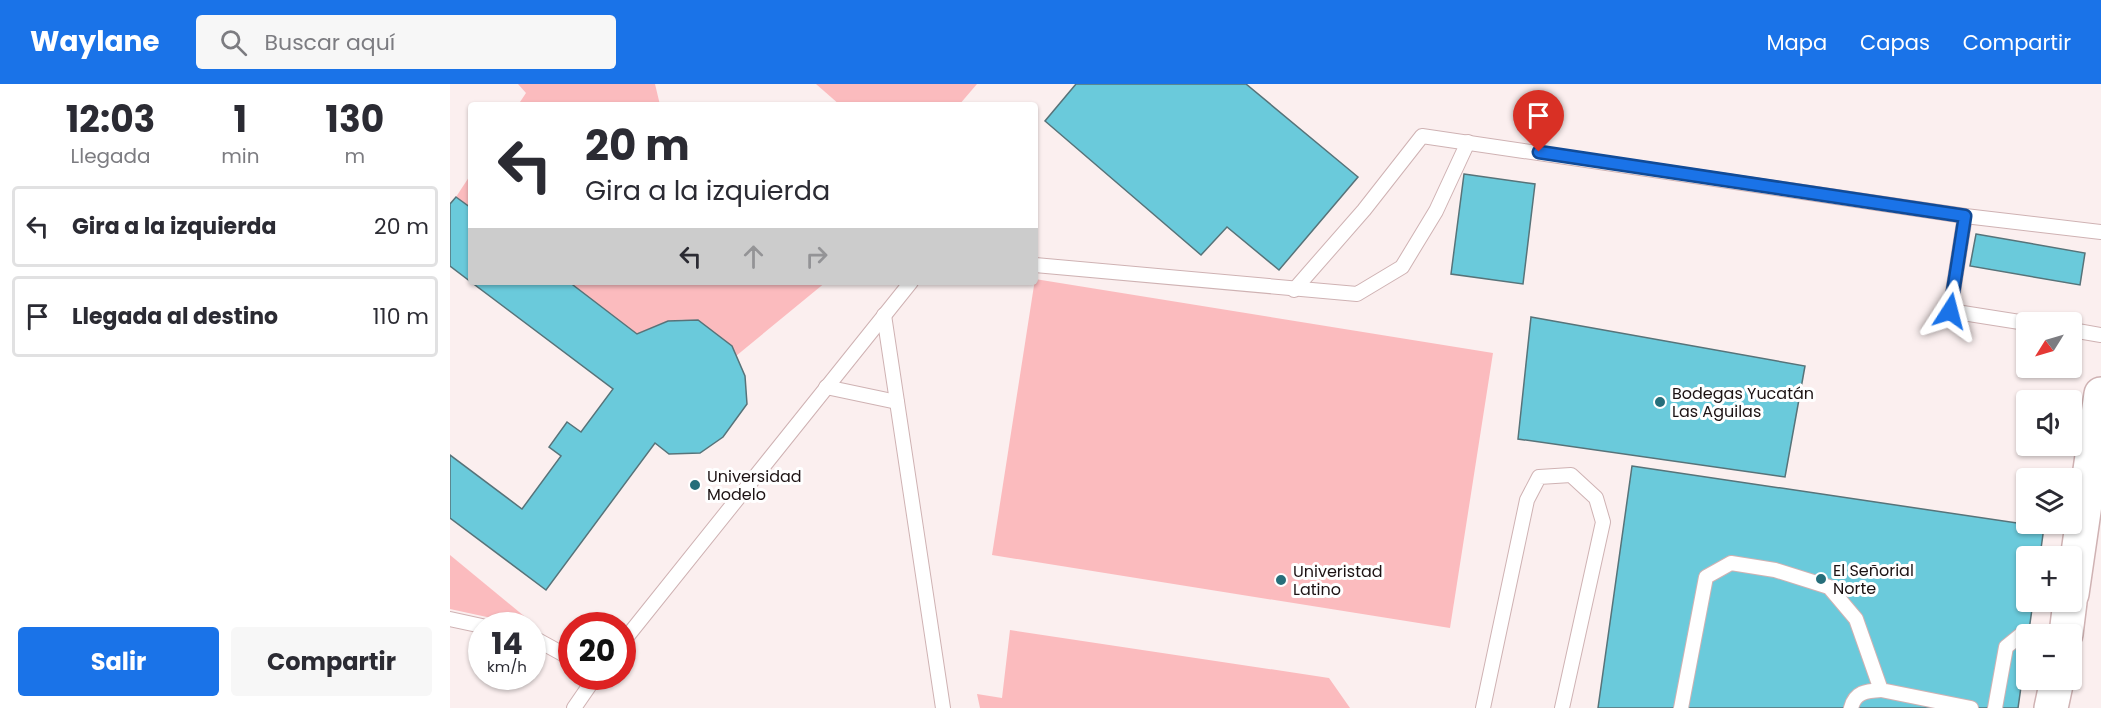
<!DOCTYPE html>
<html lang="es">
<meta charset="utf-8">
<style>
:root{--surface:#fff;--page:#f7f7f7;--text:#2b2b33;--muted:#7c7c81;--line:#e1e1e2;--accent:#1a73e8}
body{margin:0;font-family:Poppins,sans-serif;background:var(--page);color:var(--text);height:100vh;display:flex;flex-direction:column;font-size:22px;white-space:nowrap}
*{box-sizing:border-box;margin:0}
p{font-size:20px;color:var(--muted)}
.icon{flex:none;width:33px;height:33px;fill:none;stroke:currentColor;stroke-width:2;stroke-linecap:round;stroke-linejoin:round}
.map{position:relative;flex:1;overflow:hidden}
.drawer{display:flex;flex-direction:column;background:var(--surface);width:450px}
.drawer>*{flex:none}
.top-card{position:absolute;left:18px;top:18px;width:570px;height:183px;border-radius:6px;box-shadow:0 2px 4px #0004;background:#fff;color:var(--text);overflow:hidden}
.needle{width:39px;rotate:233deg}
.tools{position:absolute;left:1566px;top:228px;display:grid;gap:12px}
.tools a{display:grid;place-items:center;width:66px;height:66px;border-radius:6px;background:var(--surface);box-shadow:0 2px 4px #0004;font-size:30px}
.speed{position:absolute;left:18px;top:528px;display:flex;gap:12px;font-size:30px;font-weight:700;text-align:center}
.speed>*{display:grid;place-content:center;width:78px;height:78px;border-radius:50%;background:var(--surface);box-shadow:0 2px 4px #0004;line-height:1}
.speed small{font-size:15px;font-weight:400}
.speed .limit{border:9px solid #d22;background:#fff;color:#111}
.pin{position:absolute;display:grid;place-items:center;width:51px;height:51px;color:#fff;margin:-62px -26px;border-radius:50% 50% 50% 0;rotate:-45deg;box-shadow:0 0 6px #0007}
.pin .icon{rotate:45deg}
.me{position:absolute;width:66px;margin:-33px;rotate:9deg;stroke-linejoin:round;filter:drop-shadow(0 0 4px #0008)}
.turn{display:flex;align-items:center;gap:21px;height:126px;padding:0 18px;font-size:27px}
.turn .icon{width:78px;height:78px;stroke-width:2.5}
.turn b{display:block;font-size:42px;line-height:51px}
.lanes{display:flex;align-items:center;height:57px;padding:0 18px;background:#0003;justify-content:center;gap:30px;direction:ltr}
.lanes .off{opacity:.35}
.eta{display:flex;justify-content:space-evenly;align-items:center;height:102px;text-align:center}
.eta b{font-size:36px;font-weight:700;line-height:42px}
.primary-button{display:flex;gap:12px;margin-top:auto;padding:12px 18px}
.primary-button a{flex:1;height:69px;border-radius:6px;background:var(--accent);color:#fff;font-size:24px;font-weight:700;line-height:69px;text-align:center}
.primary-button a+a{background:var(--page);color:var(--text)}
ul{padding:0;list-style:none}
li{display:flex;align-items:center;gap:18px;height:81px;margin:0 12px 9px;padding:0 6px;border:3px solid var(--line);border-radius:6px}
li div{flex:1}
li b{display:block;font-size:22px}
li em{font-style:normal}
header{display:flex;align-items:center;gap:36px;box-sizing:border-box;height:84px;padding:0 30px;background:var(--accent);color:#fff}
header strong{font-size:28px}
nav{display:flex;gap:33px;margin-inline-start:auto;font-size:21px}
.search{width:420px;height:54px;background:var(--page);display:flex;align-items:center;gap:15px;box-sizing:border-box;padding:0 21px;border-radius:6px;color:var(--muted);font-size:22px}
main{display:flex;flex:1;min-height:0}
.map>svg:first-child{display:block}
</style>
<header>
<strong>Waylane</strong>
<div class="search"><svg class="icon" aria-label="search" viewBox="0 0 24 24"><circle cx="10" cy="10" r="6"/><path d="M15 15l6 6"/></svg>Buscar aquí</div>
<nav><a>Mapa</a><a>Capas</a><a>Compartir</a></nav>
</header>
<main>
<section class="drawer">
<div class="eta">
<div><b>12:03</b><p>Llegada</p></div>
<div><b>1</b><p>min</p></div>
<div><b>130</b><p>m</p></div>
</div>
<ul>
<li><svg class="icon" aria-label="left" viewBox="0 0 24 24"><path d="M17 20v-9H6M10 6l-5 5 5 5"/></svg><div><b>Gira a la izquierda</b></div><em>20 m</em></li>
<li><svg class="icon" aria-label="arrive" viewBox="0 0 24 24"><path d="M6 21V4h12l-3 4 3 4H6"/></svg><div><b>Llegada al destino</b></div><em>110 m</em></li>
</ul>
<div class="primary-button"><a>Salir</a><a>Compartir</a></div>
</section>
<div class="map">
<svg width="1651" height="624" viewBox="0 0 1651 624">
<rect width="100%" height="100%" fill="#fbefef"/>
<g fill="#fbbbbe">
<polygon points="68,0 205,0 210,21 68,21 76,9"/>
<polygon points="366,0 527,0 509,21 390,21"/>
<polygon points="21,90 21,124 6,113"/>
<polygon points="585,195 1043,269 1000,544 542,471"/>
<path d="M119,198H376L286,272C282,261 274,256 265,249C235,226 218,237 187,250Z"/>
<polygon points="0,471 74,532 74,541 0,525"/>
<polygon points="560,546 879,594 900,624 530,624 527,610 552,614"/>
</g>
<g fill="#6acadb" stroke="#577379" stroke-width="1.5">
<polygon points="626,0 796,0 908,93 829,186 777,143 751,171 595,37"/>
<polygon points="1014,90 1085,100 1073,200 1001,190"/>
<polygon points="6,113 21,124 21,198 0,182 0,120"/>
<polygon points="1526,150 1635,169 1630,201 1520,182"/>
<polygon points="21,198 119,198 187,250 218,237 248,236 282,262 295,292 297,320 273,353 250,369 219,370 205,359 96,506 0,434 0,371 72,425 111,372 99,363 117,338 131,348 163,305"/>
<polygon points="1081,233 1355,282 1335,393 1068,355"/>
<polygon points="1182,382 1594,443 1590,472 1576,472 1576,518 1583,518 1568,624 1148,624"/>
</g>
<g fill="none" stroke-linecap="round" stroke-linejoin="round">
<g stroke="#cfb2b3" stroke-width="16">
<g id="service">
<polyline points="1515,132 1500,227 1576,239"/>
<polyline points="585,181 907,210 952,183 986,127 1018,58"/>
<polyline points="844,206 914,126 972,52 1515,132 1651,148"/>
<polyline points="434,231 493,624"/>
<polyline points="1622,246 1651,251"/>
<polyline points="376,303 447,318"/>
<polyline points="0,535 32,542"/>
<polyline points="82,553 122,575"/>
<polyline points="172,559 461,198"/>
<polyline points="124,624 146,592"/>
<polyline points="1033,624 1077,416 1089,393 1121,391 1146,414 1153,438 1112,624"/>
<polyline points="1231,624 1256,493 1281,479 1325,486 1379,503 1406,535 1431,606 1521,624"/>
<path d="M1401,624C1405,608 1416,607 1431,606"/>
<polyline points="1545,624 1556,563 1572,550 1577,550"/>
</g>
</g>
<g stroke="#cfb2b3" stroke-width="36">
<g id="secondary">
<polyline points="1622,510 1651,310"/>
<polyline points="1616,550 1620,518"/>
<polyline points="1601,624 1607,596"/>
</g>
</g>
<use href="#service" stroke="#fff" stroke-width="14"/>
<use href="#secondary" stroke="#fff" stroke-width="33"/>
</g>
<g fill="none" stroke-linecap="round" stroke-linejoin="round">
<g stroke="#114b97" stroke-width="15">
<polyline id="route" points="1089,68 1515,132 1500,227"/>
</g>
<use href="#route" stroke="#1a73e8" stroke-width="10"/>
</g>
<g fill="#266e7a" stroke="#fff" stroke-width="2">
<circle cx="1210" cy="318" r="6"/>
<circle cx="245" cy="401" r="6"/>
<circle cx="1371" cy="495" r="6"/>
<circle cx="831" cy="496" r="6"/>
</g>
<g text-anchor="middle" stroke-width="6" stroke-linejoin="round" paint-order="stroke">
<g font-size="16" fill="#1c1213" stroke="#fff" text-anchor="start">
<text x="1222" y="315">Bodegas Yucatán<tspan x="1222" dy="18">Las Aguilas</tspan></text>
<text x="257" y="398">Universidad<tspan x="257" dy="18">Modelo</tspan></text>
<text x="1383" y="492">El Señorial<tspan x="1383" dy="18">Norte</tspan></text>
<text x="843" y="493">Univeristad<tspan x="843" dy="18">Latino</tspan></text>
</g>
</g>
</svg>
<div class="tools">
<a><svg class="needle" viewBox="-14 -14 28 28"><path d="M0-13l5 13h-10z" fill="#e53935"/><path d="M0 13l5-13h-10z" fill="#7c7c81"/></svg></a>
<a><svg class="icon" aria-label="sound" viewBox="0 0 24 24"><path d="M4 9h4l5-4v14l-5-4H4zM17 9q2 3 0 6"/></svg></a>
<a><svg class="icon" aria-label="layers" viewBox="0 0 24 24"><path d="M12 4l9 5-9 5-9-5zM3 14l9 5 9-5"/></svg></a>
<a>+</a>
<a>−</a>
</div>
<div class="speed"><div>14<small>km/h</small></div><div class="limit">20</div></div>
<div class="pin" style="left:1089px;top:68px;background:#d93025"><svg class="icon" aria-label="arrive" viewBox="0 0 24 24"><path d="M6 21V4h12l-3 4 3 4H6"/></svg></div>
<svg class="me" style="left:1500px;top:227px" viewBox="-20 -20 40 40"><path d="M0-17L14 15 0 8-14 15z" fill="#1a73e8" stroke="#fff" stroke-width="4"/></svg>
<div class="top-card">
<div class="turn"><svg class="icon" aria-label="left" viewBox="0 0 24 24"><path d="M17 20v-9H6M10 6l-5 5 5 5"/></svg><div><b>20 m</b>Gira a la izquierda</div></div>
<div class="lanes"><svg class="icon" aria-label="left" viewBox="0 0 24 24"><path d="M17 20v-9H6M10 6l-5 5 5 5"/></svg><svg class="icon off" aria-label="ahead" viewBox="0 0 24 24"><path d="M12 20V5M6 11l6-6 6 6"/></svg><svg class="icon off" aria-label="right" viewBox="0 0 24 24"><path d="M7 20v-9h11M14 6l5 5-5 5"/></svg></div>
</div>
</div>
</main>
